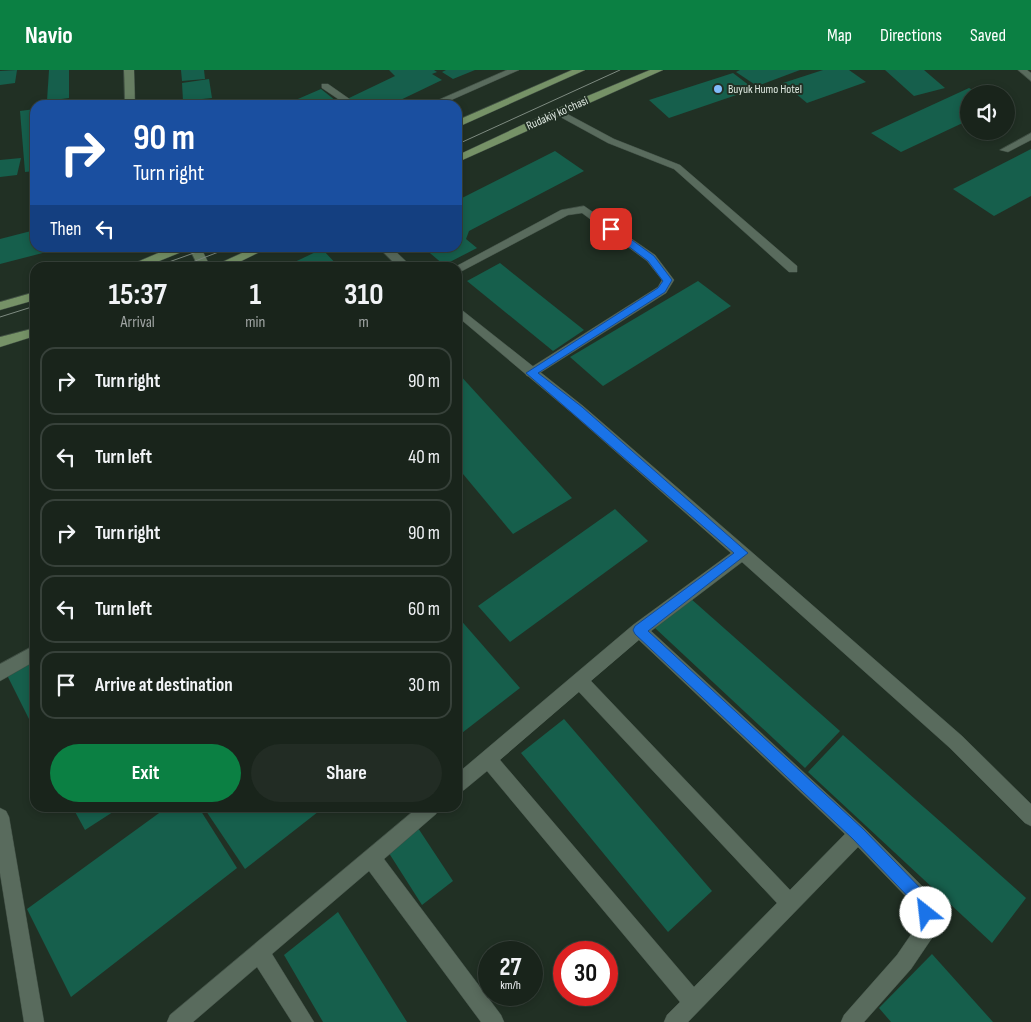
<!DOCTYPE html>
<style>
:root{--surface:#19241b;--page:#222c24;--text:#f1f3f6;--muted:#9fa4a3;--line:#37413a;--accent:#0b8043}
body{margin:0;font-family:"Sofia Sans Condensed",sans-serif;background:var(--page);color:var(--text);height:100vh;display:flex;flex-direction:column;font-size:19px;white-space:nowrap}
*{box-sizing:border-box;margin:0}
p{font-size:16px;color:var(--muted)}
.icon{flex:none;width:28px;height:28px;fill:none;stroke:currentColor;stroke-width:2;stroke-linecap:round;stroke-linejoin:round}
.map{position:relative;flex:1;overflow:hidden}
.details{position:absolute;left:30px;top:192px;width:432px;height:550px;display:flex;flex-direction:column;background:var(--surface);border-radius:15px;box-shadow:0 2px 8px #0003,0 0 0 1px var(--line)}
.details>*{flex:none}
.guide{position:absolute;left:30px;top:30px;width:432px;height:152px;border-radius:15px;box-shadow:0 2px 8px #0003,0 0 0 1px var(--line);background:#1a4fa0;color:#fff;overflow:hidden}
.fabs{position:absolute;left:960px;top:15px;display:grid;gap:10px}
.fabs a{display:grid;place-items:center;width:55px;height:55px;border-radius:50%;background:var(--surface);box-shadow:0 2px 8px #0003,0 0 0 1px var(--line);font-size:25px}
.speed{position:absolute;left:478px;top:871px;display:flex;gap:10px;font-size:25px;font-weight:700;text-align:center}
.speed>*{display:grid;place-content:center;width:65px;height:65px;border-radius:50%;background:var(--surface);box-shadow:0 2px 8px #0003,0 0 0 1px var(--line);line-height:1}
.speed small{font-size:12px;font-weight:400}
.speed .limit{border:8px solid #d22;background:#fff;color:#111}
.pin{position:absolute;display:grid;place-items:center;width:42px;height:42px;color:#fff;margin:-21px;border-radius:10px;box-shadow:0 2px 8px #0006}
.me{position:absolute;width:55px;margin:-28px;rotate:331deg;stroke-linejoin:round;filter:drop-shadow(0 0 4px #0008)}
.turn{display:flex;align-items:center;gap:18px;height:105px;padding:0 20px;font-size:22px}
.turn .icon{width:65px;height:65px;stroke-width:2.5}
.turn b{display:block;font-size:35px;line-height:42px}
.then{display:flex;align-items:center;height:48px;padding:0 20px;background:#0003;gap:10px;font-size:19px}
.eta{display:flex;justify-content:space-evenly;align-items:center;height:85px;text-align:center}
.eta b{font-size:30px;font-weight:700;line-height:35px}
.button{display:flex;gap:10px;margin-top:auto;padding:10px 20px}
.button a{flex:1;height:58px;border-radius:30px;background:var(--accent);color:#fff;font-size:20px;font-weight:700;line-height:58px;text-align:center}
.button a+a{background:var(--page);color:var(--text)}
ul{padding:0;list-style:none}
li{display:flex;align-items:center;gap:15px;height:68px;margin:0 10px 8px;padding:0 10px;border:2px solid var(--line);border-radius:15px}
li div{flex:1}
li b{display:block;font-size:19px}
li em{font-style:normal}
header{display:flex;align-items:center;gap:30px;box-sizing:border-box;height:70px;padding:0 25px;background:var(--accent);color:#fff}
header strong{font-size:24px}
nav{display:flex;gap:28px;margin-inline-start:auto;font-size:18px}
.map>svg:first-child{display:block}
</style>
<header>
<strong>Navio</strong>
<nav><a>Map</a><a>Directions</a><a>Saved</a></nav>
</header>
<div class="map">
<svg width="1031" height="952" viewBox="0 0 1031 952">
<rect width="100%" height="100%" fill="#213024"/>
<g fill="#165f4c">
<polygon points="17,0 15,13 0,15 0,1"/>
<polygon points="49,0 69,0 69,28 47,31"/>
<polygon points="181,0 204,0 205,9 182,11"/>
<polygon points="389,0 434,0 437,2 432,4 442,10 390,35 356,35 347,29 395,6"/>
<polygon points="446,0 475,0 453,9 442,2"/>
<polygon points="740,0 800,0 757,16 736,2"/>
<polygon points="823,0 849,0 866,12 807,33 783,13"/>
<polygon points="885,0 924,0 945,18 914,26"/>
<polygon points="733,3 754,19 669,48 649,30"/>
<polygon points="209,9 212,28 183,31 182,13"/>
<polygon points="969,18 980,24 969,24 969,50 901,82 871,63"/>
<polygon points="321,19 341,35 284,35"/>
<polygon points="35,39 35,101 25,102 20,41"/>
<polygon points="1031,79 1031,126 994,146 953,119"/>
<polygon points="555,81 584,101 469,161 466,169 477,178 444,195 424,178 458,178 458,130"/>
<polygon points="21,88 17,105 0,107 0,90"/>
<polygon points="35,160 35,178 62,178 0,194 0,169"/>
<polygon points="322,179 340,198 282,198"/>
<polygon points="500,193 584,260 553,281 467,211"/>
<polygon points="698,211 731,236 603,316 570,287"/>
<polygon points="458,303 572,428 513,464 458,398"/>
<polygon points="615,439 648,471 510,572 478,536"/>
<polygon points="690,528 840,661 805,698 655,558"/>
<polygon points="458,547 520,618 458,666"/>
<polygon points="35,587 35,661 6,603"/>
<polygon points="564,649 712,821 668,862 521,683"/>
<polygon points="843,665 1026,828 992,873 808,702"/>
<polygon points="73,738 119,738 85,760"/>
<polygon points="166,738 199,738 237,798 71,927 27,839"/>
<polygon points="204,738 323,738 245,799"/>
<polygon points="418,758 453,811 422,835 387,780"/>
<polygon points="338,842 407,952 323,952 284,885"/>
<polygon points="932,884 993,952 891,952 879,938"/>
</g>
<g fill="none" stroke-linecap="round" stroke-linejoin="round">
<g stroke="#404e44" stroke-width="1">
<g id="lane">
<polygon points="507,0 519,0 440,35 427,35"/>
<polygon points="1018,0 1027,0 1031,3 1031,11"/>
<polygon points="322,14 328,14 358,35 347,35 322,18"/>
<polygon points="558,39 614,69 680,95 797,196 797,202 789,202 674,99 608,73 555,44 553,42"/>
<polygon points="1031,63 1031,70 1008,82 1000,80"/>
<polygon points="584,136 655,185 674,210 666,223 535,306 527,306 525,303 527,300 658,217 662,210 647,191 582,143 568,145 462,201 458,202 458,198 453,198 561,140"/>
</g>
</g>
<g stroke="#404e44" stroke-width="1">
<g id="street">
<polygon points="379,178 392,178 413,198 399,198"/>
<path d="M458,237L583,336L747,478L962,666L1031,734V756L1025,753L950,678L742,492L651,561L864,758L930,824L939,855L936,862L911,899L864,952H841L844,945L897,885L919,853L915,836L858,777L688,952H664L667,945L680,932L487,701L464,720L458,723V703L633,555L731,483L573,344L458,247ZM639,570L845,764L790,820L591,611ZM579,622L777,833L694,917L500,690Z"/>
<polygon points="35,575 35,591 0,611 0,594"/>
<polygon points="0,738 6,741 9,747 44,952 24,952 0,803"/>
<polygon points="417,738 439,738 436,744 384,789 501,945 504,952 481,952 369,801 272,884 314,952 292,952 257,897 193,952 167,952 170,945"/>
</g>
</g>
<g stroke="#404e44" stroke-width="1">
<g id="secondary">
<polygon points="124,0 134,0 135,35 125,35"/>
<polygon points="189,178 201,178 211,198 199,198"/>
</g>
</g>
<g stroke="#404e44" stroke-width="1">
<g id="primary">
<polygon points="572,0 585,0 458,57 458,50"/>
<polygon points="650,0 663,0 458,92 458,85 554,40"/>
<polygon points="170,178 186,178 184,181 142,198 123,198"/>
<polygon points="253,178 268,178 227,198 209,198"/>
<polygon points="35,222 35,230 0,240 0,232"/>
<polygon points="35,258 35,266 0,277 0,267"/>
</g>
</g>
<use href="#lane" fill="#596b5d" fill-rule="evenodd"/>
<use href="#street" fill="#596b5d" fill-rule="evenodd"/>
<use href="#secondary" fill="#677e62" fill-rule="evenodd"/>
<use href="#primary" fill="#769267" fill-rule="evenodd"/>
<g stroke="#7e8b81" stroke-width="1">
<polyline points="458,74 620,0"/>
<polyline points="152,198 208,178"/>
<polyline points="177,198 229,178"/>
<polyline points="0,247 35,236"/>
</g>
</g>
<polygon fill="#1a73e8" stroke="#114b97" points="608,157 614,157 654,186 672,210 665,222 538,303 582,337 748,483 648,561 863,759 928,826 933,843 931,848 926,850 920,848 916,835 853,769 635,564 633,560 635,556 734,483 526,303 658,218 663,211 648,191 608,161"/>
<circle fill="#81bcfa" stroke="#213024" stroke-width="2" cx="718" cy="19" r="5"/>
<g text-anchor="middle" stroke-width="4" stroke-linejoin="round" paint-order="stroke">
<g font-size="12" fill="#dee8e0" stroke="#213024" text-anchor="start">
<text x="728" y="23">Buyuk Humo Hotel</text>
</g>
<g font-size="12" fill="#dee8e0" stroke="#213024">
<text transform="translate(557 43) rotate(-24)" y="4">Rudakiy ko'chasi</text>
</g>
</g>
</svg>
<div class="fabs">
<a><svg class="icon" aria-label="sound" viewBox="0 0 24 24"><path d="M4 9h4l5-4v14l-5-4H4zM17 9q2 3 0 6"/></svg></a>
</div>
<div class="speed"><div>27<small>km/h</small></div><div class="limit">30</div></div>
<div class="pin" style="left:611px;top:159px;background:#d93025"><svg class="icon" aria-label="arrive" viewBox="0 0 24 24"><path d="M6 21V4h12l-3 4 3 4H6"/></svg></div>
<svg class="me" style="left:926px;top:843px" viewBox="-20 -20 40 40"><circle r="19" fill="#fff"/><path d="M0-13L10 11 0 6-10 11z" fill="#1a73e8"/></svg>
<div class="guide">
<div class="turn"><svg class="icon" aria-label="right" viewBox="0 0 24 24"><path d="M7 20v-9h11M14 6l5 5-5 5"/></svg><div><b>90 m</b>Turn right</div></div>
<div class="then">Then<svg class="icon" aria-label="left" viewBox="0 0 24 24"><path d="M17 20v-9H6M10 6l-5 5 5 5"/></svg></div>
</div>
<section class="details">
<div class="eta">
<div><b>15:37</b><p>Arrival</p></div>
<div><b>1</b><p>min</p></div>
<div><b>310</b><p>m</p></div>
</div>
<ul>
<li><svg class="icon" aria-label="right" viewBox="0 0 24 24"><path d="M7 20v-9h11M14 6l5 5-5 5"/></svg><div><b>Turn right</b></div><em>90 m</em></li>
<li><svg class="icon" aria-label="left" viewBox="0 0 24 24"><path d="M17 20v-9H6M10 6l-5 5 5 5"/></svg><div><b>Turn left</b></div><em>40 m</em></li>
<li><svg class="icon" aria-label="right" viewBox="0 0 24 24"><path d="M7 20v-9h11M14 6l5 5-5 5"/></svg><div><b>Turn right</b></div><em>90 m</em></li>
<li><svg class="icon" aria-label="left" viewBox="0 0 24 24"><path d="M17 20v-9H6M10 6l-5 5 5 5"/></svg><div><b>Turn left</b></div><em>60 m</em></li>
<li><svg class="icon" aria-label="arrive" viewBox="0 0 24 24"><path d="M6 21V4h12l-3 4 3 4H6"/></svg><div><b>Arrive at destination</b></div><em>30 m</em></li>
</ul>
<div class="button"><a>Exit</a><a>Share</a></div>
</section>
</div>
